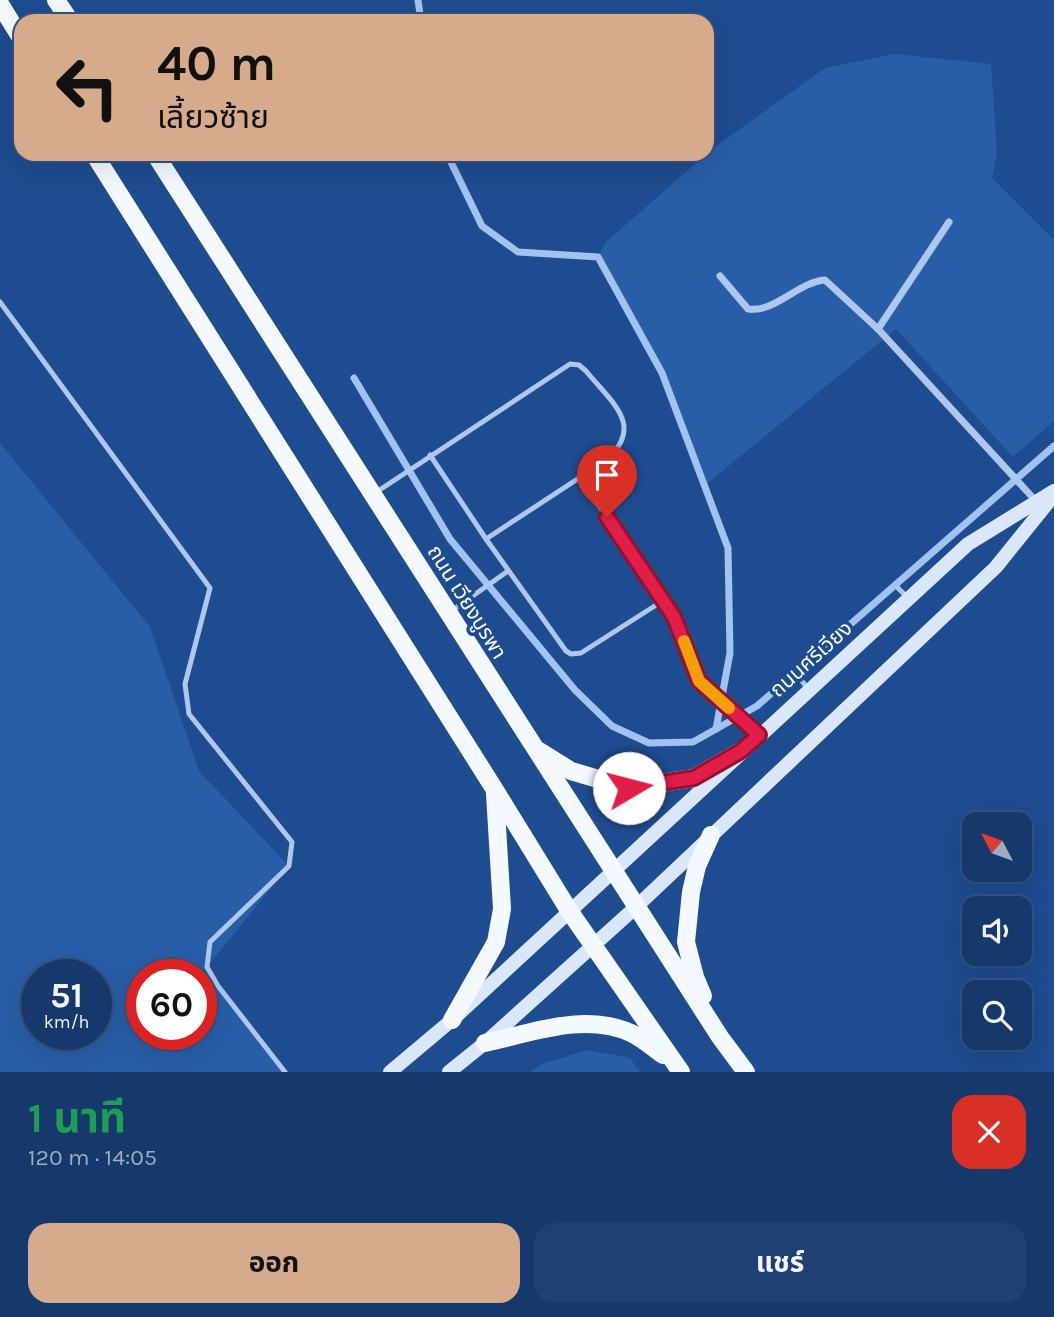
<!DOCTYPE html>
<html lang="th">
<meta charset="utf-8">
<style>
:root{--surface:#16396c;--page:#1f4072;--text:#f1f3f6;--muted:#9eacc2;--line:#35537f;--accent:#d6ab8b}
body{margin:0;font-family:Karla,"Noto Sans Thai",sans-serif;background:var(--page);color:var(--text);height:100vh;display:flex;flex-direction:column;font-size:26px;white-space:nowrap}
*{box-sizing:border-box;margin:0}
p{font-size:23px;color:var(--muted)}
.icon{flex:none;width:38px;height:38px;fill:none;stroke:currentColor;stroke-width:2;stroke-linecap:round;stroke-linejoin:round}
.map{position:relative;height:1072px;overflow:hidden}
.side{display:flex;flex-direction:column;background:var(--surface);flex:1}
.side>*{flex:none}
.top-card{position:absolute;left:14px;top:14px;width:700px;height:147px;border-radius:21px;box-shadow:0 7px 28px #0002,0 0 0 2px var(--line);background:#d6ab8b;color:#111;overflow:hidden}
.needle{width:46px;rotate:311deg}
.controls{position:absolute;left:962px;top:812px;display:grid;gap:14px}
.controls a{display:grid;place-items:center;width:70px;height:70px;border-radius:14px;background:var(--surface);box-shadow:0 7px 28px #0002,0 0 0 2px var(--line);font-size:35px}
.speed{position:absolute;left:21px;top:959px;display:flex;gap:14px;font-size:35px;font-weight:700;text-align:center}
.speed>*{display:grid;place-content:center;width:91px;height:91px;border-radius:50%;background:var(--surface);box-shadow:0 7px 28px #0002,0 0 0 2px var(--line);line-height:1}
.speed small{font-size:18px;font-weight:400}
.speed .limit{border:10px solid #d22;background:#fff;color:#111}
.pin{position:absolute;display:grid;place-items:center;width:60px;height:60px;color:#fff;margin:-72px -30px;border-radius:50% 50% 50% 0;rotate:-45deg;box-shadow:0 0 7px #0007}
.pin .icon{rotate:45deg}
.me{position:absolute;width:77px;margin:-38px;rotate:82deg;stroke-linejoin:round;filter:drop-shadow(0 0 5px #0008)}
.turn{display:flex;align-items:center;gap:24px;height:147px;padding:0 28px;font-size:32px}
.turn .icon{width:91px;height:91px;stroke-width:2.5}
.turn b{display:block;font-size:49px;line-height:60px}
.round{display:grid;place-items:center;flex:none;width:74px;height:74px;border-radius:21px;background:var(--page)}
.overview{display:flex;align-items:center;justify-content:space-between;height:119px;padding:0 28px}
h1{font-size:42px;font-weight:700;line-height:52px;color:#1e9e55}
.cta{display:flex;gap:14px;margin-top:auto;padding:14px 28px}
.cta a{flex:1;height:80px;border-radius:21px;background:var(--accent);color:#111;font-size:28px;font-weight:700;line-height:80px;text-align:center}
.cta a+a{background:var(--page);color:var(--text)}
.map>svg:first-child{display:block}
</style>
<div class="map">
<svg width="1054" height="1072" viewBox="0 0 1054 1072">
<rect width="100%" height="100%" fill="#1e4c90"/>
<g fill="#285ea8" fill-rule="evenodd">
<polygon points="895,54 991,64 997,155 992,178 1054,240 1054,421 1013,457 896,329 704,486 662,373 598,257 606,242 712,149 825,68"/>
<path d="M0,443L150,627L199,771L289,866L207,967L286,1072H0ZM37,975H96V1034H37ZM142,975H201V1034H142Z"/>
<polygon points="588,1050 630,1058 640,1072 531,1072 541,1064"/>
</g>
<g fill="none" stroke-linecap="round" stroke-linejoin="round">
<g stroke="#a1c3ef" stroke-width="7">
<polyline points="418,0 421,21"/>
<polyline points="447,154 482,226 518,252 598,257 662,373 728,548 730,653 716,729"/>
<polyline points="354,378 450,539 575,690 612,726 649,743 693,742 757,706 1054,446"/>
</g>
<g stroke="#aec8ed" stroke-width="5">
<polyline points="0,302 210,588 185,684 189,714 292,842 289,866 210,942 207,967 218,986 285,1072"/>
<path d="M375,493L570,364L579,365L586,371C612,403 646,426 605,461L486,539L430,455"/>
<polyline points="592,496 652,581 674,617 699,681"/>
<polyline points="486,539 566,651 571,654 581,653 664,600"/>
<polyline points="898,588 908,598"/>
<polyline points="450,612 508,571"/>
<polyline points="799,677 808,689"/>
</g>
<g stroke="#aec8ed" stroke-width="7">
<path d="M720,276L748,309C775,313 798,282 825,280L878,329L1035,500"/>
<polyline points="878,329 949,222"/>
<polyline points="699,681 759,735"/>
</g>
<g stroke="#dae7fa" stroke-width="14">
<polyline points="390,1072 452,1020 968,544 1054,491"/>
<polyline points="449,1072 485,1043 636,907 996,567 1054,495"/>
</g>
<g stroke="#f4f8ff" stroke-width="18">
<polyline points="56,0 70,21"/>
<polyline points="0,4 21,38"/>
<polyline points="94,154 495,790 570,912 681,1072"/>
<polyline points="155,154 720,1037 746,1072"/>
<polyline points="539,751 571,771 629,788 694,778 741,751"/>
<polyline points="703,996 695,977 686,942 691,892 697,866 711,835"/>
<polyline points="452,1020 496,942 502,909 495,794"/>
<path d="M485,1043C532,1033 584,1012 631,1033C642,1038 653,1048 663,1055"/>
</g>
</g>
<g fill="none" stroke-linecap="round" stroke-linejoin="round">
<g stroke="#92132f" stroke-width="18">
<polyline id="route" points="607,517 674,617 699,681 759,735 741,751 694,778 629,788"/>
</g>
<use href="#route" stroke="#e11d48" stroke-width="12"/>
<polyline stroke="#f59e0b" stroke-width="12" points="684,641 699,681 729,708"/>
</g>
<g text-anchor="middle" stroke-width="7" stroke-linejoin="round" paint-order="stroke">
<g font-size="21" fill="#fff" stroke="#1e4c90">
<text transform="translate(467 602) rotate(58)" y="7">ถนน เวียงบูรพา</text>
<text transform="translate(811 659) rotate(-42)" y="7">ถนนศรีเวียง</text>
</g>
</g>
</svg>
<div class="controls">
<a><svg class="needle" viewBox="-14 -14 28 28"><path d="M0-13l5 13h-10z" fill="#e53935"/><path d="M0 13l5-13h-10z" fill="#9eacc2"/></svg></a>
<a><svg class="icon" aria-label="sound" viewBox="0 0 24 24"><path d="M4 9h4l5-4v14l-5-4H4zM17 9q2 3 0 6"/></svg></a>
<a><svg class="icon" aria-label="search" viewBox="0 0 24 24"><circle cx="10" cy="10" r="6"/><path d="M15 15l6 6"/></svg></a>
</div>
<div class="speed"><div>51<small>km/h</small></div><div class="limit">60</div></div>
<div class="pin" style="left:607px;top:517px;background:#d93025"><svg class="icon" aria-label="arrive" viewBox="0 0 24 24"><path d="M6 21V4h12l-3 4 3 4H6"/></svg></div>
<svg class="me" style="left:629px;top:788px" viewBox="-20 -20 40 40"><circle r="19" fill="#fff"/><path d="M0-13L10 11 0 6-10 11z" fill="#e11d48"/></svg>
<div class="top-card">
<div class="turn"><svg class="icon" aria-label="left" viewBox="0 0 24 24"><path d="M17 20v-9H6M10 6l-5 5 5 5"/></svg><div><b>40 m</b>เลี้ยวซ้าย</div></div>
</div>
</div>
<section class="side">
<div class="overview"><div><h1>1 นาที</h1><p>120 m · 14:05</p></div><a class="round" style="background:#d93025;color:#fff"><svg class="icon" aria-label="close" viewBox="0 0 24 24"><path d="M6 6l12 12M18 6L6 18"/></svg></a></div>
<div class="cta"><a>ออก</a><a>แชร์</a></div>
</section>
